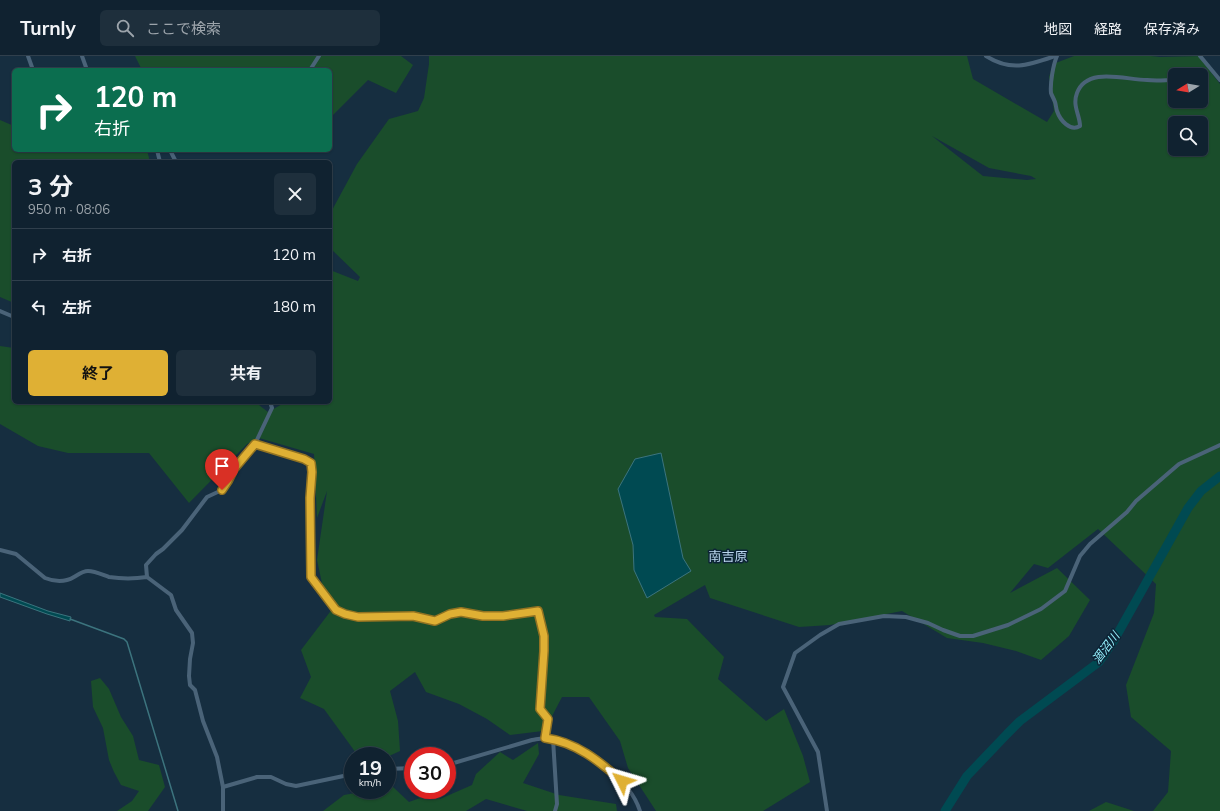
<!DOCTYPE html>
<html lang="ja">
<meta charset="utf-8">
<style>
:root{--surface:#102230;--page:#1e2f3c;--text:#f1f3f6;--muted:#9ca4ab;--line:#303f4c;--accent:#dfb034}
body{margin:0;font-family:Mulish,"Noto Sans JP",sans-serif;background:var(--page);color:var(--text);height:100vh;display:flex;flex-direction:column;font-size:15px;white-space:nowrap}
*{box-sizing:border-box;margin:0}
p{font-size:13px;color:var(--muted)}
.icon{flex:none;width:22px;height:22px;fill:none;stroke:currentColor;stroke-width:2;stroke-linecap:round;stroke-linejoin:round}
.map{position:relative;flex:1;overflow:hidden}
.side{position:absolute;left:12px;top:104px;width:320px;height:244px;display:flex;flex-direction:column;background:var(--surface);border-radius:6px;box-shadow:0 1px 3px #0004,0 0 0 1px var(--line)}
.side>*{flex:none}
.top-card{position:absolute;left:12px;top:12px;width:320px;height:84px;border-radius:6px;box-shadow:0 1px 3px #0004,0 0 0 1px var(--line);background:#0b6e4f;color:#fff;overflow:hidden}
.needle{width:26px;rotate:259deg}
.tools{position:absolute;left:1168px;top:12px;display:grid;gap:8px}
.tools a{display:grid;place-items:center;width:40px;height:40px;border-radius:6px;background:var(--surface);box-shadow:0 1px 3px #0004,0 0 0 1px var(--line);font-size:20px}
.speed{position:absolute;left:344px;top:691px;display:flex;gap:8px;font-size:20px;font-weight:700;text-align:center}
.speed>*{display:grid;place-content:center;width:52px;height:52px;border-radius:50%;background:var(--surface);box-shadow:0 1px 3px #0004,0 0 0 1px var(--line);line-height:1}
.speed small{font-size:10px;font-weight:400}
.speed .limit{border:6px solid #d22;background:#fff;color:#111}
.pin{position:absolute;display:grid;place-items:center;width:34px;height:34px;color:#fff;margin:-41px -17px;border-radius:50% 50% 50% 0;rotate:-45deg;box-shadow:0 0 4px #0007}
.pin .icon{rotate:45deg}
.me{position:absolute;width:44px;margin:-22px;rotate:310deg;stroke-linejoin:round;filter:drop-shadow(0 0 3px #0008)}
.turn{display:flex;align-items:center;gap:14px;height:84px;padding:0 16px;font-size:18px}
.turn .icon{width:52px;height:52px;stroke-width:2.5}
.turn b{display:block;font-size:28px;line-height:34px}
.round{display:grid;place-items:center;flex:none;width:42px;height:42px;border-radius:6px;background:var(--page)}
.overview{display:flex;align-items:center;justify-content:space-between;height:68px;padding:0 16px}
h1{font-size:24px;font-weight:700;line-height:30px}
.action{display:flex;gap:8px;margin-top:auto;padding:8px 16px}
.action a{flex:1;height:46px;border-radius:6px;background:var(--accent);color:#111;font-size:16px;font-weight:700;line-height:46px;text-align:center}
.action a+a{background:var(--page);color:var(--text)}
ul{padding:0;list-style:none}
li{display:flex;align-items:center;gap:12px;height:52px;padding:0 16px;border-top:1px solid var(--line)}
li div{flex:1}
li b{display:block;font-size:15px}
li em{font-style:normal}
header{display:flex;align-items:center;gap:24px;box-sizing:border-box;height:56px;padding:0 20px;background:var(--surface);border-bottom:1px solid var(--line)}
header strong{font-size:19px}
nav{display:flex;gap:22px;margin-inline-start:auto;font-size:14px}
.search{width:280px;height:36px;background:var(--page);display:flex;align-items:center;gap:10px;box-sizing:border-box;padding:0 14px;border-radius:6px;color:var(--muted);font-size:15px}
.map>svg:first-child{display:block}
</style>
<header>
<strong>Turnly</strong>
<div class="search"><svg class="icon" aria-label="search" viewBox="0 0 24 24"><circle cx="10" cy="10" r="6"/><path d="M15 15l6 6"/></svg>ここで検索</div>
<nav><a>地図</a><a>経路</a><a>保存済み</a></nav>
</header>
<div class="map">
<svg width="1220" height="755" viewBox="0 0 1220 755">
<rect width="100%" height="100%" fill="#162e40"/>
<g fill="#1a4d2b" fill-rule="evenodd">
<polygon points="135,0 401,0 413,9 396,37 368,24 330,62 330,14 142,14"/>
<path d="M429,0H967L973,23L1047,66L1054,55L1049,21L1053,8L1074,0H1151L1160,1L1203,0V6L1220,28V755H1153L1168,736L1171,695L1131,661L1126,629L1154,557L1156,528L1098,473L1048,512L1034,508L1010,537L1057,512L1090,544L1069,580L1041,604L1016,595L983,587L947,582L902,555L830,569L799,571L710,542L705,529L654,559L655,561L687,563L724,601L718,623L766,665L784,653L803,700L810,726L763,755H656L628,712L620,685L589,641H562L550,664L551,674L510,679L487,663L459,648L426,636L415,616L390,635L398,665L400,695L387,701L365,700L356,697L324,653L300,642L311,621L301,594L336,548L323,532L317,504L327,435L317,462L314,398L259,382L247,388L189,447L149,397H68L38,390L0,368V290L14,292V346H255L268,356L286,346H330V289L332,286L333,272L330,270V214L358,225L360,221L330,192V158L357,108L389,63L418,55L424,42L429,8ZM1175,19H1201V45H1175ZM1175,67H1201V93H1175ZM932,80L989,112L1031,120L1036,123L1027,124L983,120Z"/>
<polygon points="0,64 14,70 14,94 147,94 150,106 14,106 14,247 0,241"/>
<polygon points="100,622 109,633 121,661 133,680 139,704 159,709 165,731 148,755 117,755 132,745 139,735 121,729 114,716 109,704 103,672 93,651 91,625"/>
<polygon points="538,687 539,698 523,727 559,739 616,748 617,755 527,755 486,743 466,755 323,755 344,739 372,734 387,734 387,731 392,730 409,746 434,737 440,743 472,729 476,718 500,696 513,704"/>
<polygon points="1106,746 1134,755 1089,755"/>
</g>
<g fill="#004a52" stroke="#3c747e">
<polygon points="661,397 683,502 691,515 647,542 634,514 633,489 618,433 635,403"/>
<polygon points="0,537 48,555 71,561 70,565 47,558 0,541"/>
</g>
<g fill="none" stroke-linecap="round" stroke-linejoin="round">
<polyline stroke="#3c747e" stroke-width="1.5" points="70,563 124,583 127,586 178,755"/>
<polyline stroke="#004a52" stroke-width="9" points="945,755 967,720 1007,678 1020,665 1099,606 1113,586 1188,452 1201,435 1220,420"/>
<g stroke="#4a6378" stroke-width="4">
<polyline points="28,0 33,14"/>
<polyline points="82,0 87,14"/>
<path d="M986,0C1011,16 1029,9 1055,0"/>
<path d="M1057,0C1053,9 1050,28 1051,37C1052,40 1054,43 1055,46C1056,49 1056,52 1057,55C1060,64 1070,76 1080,70C1080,59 1072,50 1077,37C1087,10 1126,24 1147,24C1156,25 1166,24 1175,24"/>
<polyline points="1200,0 1220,24"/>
<polyline points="310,14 319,0"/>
<polyline points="157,94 160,106"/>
<polyline points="170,94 176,106"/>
<polyline points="0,255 14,261"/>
<polyline points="255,388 304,403 311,407 312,416 310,442 311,521 336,554 345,558 358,561 413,560 435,565 450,558 461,556 483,560 503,560 538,555 543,580 544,595 539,653 548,663 545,682"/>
<path d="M0,494L16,498L45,522C55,526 64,527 74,521C79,518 83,515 88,515C95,515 103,519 109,521C122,523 134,523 147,521L171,539L176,554L192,577L193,587L190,603L189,620L190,629L195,634L203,665L217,701L223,731V755"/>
<polyline points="147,521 146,509 156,498 163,493 182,474 207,441 222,434 228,425 234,413 255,388 272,352 270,346"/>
<polyline points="553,683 557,748 555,755"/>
<path d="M447,709L532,684C539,683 546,681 553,683C585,691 630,723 640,755"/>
<polyline points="387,713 413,712"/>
<polyline points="223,731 257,721 271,721 286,728 296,730 353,718"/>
<polyline points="827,755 818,696 783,631 795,597 820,579 839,568 884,560 906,561 928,567 943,574 960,580 973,580 1008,569 1041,553 1065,535 1080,500 1090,488 1127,456 1136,445 1179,408 1220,389"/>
</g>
</g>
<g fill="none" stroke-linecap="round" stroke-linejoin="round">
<g stroke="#917222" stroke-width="10">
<path id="route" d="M222,434L228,425L234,413L255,388L304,403L311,407L312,416L310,442L311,521L336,554L345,558L358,561L413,560L435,565L450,558L461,556L483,560H503L538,555L544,580V595L540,653L548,663L545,682C576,686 599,705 622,725"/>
</g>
<use href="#route" stroke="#dfb034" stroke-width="7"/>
</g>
<g text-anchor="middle" stroke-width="3" stroke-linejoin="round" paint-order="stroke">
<g font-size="12" font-style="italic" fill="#97f2ff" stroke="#0c2436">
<text transform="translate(1106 592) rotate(-53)" y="4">涸沼川</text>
</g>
<g font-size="13" fill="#bbd7ef" stroke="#0c2436">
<text x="728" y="505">南吉原</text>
</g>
</g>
</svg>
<div class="tools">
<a><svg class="needle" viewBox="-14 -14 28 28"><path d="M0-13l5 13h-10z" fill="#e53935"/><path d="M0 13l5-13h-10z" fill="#9ca4ab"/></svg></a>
<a><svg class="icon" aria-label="search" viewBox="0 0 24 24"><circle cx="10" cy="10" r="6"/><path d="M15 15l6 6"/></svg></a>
</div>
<div class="speed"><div>19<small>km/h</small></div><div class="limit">30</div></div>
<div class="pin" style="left:222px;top:434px;background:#d93025"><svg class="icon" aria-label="arrive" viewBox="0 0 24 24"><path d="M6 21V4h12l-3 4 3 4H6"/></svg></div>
<svg class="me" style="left:622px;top:725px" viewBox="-20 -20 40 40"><path d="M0-17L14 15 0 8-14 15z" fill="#dfb034" stroke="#fff" stroke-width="4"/></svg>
<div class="top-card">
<div class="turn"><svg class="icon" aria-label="right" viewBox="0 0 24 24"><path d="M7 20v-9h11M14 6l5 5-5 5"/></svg><div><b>120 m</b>右折</div></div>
</div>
<section class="side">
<div class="overview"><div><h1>3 分</h1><p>950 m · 08:06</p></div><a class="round"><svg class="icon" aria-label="close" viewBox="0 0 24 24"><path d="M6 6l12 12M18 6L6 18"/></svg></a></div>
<ul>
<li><svg class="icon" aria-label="right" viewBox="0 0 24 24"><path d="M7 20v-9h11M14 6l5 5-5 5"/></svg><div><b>右折</b></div><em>120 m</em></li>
<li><svg class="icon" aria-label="left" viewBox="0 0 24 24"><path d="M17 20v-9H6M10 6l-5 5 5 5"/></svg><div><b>左折</b></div><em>180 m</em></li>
</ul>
<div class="action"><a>終了</a><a>共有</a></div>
</section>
</div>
